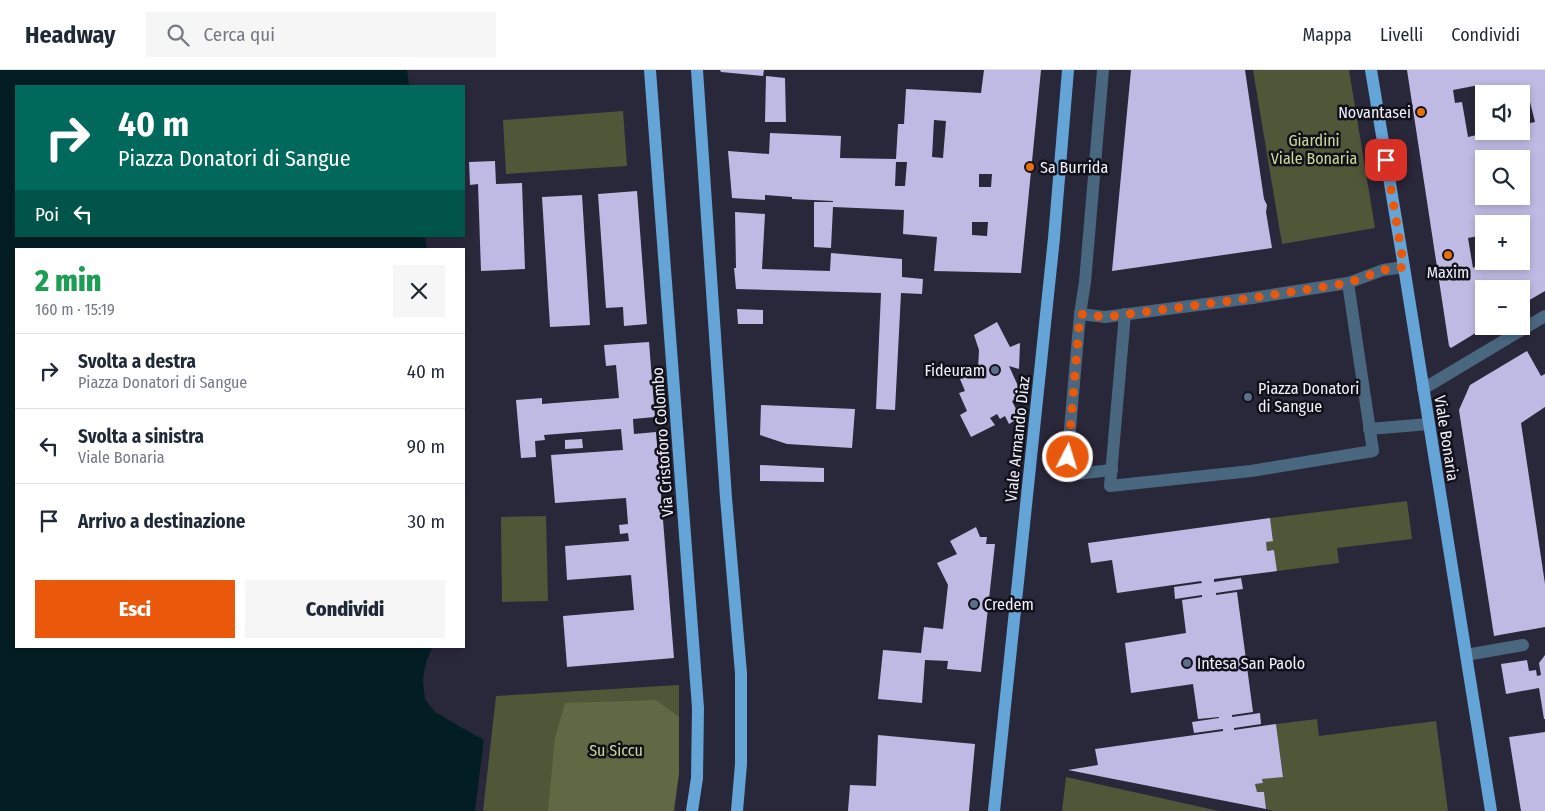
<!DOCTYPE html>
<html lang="it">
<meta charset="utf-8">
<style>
:root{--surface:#fff;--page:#f6f6f7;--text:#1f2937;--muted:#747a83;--line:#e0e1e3;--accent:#ea580c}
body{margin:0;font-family:"Fira Sans Condensed",sans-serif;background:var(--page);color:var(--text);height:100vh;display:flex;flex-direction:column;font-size:19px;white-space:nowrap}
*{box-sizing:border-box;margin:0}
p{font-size:16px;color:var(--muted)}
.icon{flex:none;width:28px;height:28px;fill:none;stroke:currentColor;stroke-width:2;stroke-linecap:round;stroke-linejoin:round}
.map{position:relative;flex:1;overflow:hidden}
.sheet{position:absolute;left:15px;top:178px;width:450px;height:400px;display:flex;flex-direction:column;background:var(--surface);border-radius:0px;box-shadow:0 2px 8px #0003}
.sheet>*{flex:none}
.hud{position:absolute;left:15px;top:15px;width:450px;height:152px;border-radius:0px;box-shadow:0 2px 8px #0003;background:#00695c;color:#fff;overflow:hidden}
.tools{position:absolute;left:1475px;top:15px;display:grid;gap:10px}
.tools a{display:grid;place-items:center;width:55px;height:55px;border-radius:0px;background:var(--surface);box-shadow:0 2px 8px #0003;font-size:25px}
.pin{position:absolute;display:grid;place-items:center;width:42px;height:42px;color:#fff;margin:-21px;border-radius:10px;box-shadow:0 2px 8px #0006}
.me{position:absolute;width:55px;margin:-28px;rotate:5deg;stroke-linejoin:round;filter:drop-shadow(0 0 4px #0008)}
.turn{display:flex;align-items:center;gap:18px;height:105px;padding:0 20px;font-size:22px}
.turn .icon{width:65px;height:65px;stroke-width:2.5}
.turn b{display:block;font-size:35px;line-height:42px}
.then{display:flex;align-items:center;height:48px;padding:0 20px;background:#0003;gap:10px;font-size:19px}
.round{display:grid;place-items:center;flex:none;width:52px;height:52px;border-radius:0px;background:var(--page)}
.head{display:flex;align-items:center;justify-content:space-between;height:85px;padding:0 20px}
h1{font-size:30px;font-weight:800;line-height:38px;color:#1e9e55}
.button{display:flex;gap:10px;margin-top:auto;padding:10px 20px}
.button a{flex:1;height:58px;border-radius:0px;background:var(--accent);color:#fff;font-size:20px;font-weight:800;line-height:58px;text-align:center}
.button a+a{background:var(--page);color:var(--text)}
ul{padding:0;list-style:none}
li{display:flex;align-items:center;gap:15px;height:75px;padding:0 20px;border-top:1px solid var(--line)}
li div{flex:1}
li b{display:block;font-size:19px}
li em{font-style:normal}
header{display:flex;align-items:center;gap:30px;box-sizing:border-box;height:70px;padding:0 25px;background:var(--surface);border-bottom:1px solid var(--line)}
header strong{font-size:24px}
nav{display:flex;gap:28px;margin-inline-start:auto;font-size:18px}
.search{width:350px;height:45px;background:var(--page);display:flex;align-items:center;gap:12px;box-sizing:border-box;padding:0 18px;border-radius:0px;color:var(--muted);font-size:19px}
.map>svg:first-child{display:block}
</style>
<header>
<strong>Headway</strong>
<div class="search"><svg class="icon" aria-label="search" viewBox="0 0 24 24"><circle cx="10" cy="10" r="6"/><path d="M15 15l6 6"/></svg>Cerca qui</div>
<nav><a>Mappa</a><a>Livelli</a><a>Condividi</a></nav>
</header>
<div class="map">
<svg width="1545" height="741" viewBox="0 0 1545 741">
<rect width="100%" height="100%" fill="#29273a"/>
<g fill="#505739">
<polygon points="1253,0 1349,0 1375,158 1282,174"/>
<polygon points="623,41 627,96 506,104 503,50"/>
<polygon points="1407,431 1412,469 1337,478 1339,493 1277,501 1274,480 1267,481 1266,472 1273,470 1270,448"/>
<polygon points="546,446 548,531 502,532 501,447"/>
<polygon points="679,615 679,703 673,741 483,741 496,626"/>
<polygon points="1317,649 1319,666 1436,651 1448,741 1274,741 1266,739 1264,722 1257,722 1255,714 1263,713 1262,709 1283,706 1276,654"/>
<polygon points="1066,707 1219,741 1062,741"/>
</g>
<polygon fill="#606943" points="656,630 679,647 679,703 674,741 548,741 555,668 565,633"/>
<path fill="#031e23" d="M0,0H407L409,16H16V166H425L427,179H16V576H433C406,636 439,644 484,670L475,741H0Z"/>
<polygon fill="#29273a" points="433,576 435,577 429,591 425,610 428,628 437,640 486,670 477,741 475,741 484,670 435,642 425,629 423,610 427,590"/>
<g fill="#bebae3" fill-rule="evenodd">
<polygon points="720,0 764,0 763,6 721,2"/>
<path d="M984,0H1041L1021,203L934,201L937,167L903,164L904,140L833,137L831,178L814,177V132H833V131L792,129V127L765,125V130L732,128L728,81L769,84L770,63L841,66L840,88L896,89L898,54H904L906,19L981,23ZM934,50L946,51L943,88L932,87ZM896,92H907L905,116H895ZM979,104H992L991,117H979ZM972,152H988L987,166L972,165Z"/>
<polygon points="1131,0 1245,0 1264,129 1267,135 1266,142 1272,178 1112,201"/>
<path d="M1407,0H1545V221L1521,235V219H1484V256H1487L1451,278L1449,276ZM1479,15L1498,19L1499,24H1521V34L1530,32L1535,52L1521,55V61H1494L1468,67L1462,32L1455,33L1453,20ZM1484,89H1521V126H1484ZM1484,154H1521V191H1484V190L1473,198L1468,168L1484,165Z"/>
<polygon points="766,6 785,8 786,52 765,52"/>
<polygon points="495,91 496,114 522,113 525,199 481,201 478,114 470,115 469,92"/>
<polygon points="637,121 647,254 624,256 623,237 606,238 598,124"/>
<polygon points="582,125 590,255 550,257 542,127"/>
<polygon points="735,142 765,144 762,199 830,201 831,183 902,189 902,207 923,209 922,224 901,223 895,340 876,339 881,223 736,219 734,198 736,198"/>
<polygon points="737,239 763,240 763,254 738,254"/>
<polygon points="997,252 1010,277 1020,273 1019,299 1009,296 1023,327 1012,331 1020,347 1009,354 1005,346 1000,349 997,344 990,348 995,355 971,367 960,345 967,341 959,323 965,321 960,309 978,300 979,280 974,265"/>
<polygon points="649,272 655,347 633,349 634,364 656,362 674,588 567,597 563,546 634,540 631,505 567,510 565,476 629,471 628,463 620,464 619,455 628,454 626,428 555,433 551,385 623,380 621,359 544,365 545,370 535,371 536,387 521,388 516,330 542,328 542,334 619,328 616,295 606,296 604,275"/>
<polygon points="1527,281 1541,306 1545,304 1545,337 1521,353 1545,514 1545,557 1494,566 1459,340 1470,315"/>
<polygon points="761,335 855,339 852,378 787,374 760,365"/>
<polygon points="582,369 583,378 565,379 565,370"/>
<polygon points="760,395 824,398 824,412 760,411"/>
<polygon points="1270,448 1273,471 1266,472 1267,481 1274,480 1277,501 1214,509 1214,512 1241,508 1243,519 1216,523 1216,525 1237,522 1253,642 1232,645 1232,647 1260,643 1261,654 1234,658 1234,660 1276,654 1283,707 1262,709 1263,713 1255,714 1257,722 1264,722 1266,739 1068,700 1098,695 1095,679 1223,661 1223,659 1194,663 1192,652 1219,648 1219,647 1198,649 1193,614 1131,623 1125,573 1186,563 1182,530 1202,527 1202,525 1175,529 1174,517 1202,513 1201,511 1117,523 1112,490 1091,493 1088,473"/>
<polygon points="976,457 980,467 987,467 986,474 995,474 981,602 947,599 948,591 925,590 922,633 878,629 883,580 921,583 924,557 943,559 948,515 937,493 957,484 950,471"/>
<polygon points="1545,585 1545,649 1544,649 1539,618 1506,624 1501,594 1527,590 1529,601 1536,600 1537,606 1541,605 1539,593"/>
<polygon points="1545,662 1545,741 1521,741 1509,667"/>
<polygon points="878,665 975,674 969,741 848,741 850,715 876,716"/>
</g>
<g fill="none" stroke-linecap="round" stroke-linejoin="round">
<g stroke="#4a6780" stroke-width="12">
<polyline points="1103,0 1085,212 1080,244 1066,405 1112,400"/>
<polyline points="1080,244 1105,247 1252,228 1348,213 1383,200 1404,197"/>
<polyline points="1125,244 1110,416 1251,401 1373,381 1348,213"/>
<polyline points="1423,319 1545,246"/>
<polyline points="1369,359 1429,354"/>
<polyline points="1466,585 1523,575"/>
</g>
<g stroke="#64a4d7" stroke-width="12">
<polyline points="650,0 698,638 697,708 692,741"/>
<polyline points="697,0 726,428 741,603 741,694 737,741"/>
<polyline points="1371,0 1404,197 1491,741"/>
<polyline points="994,741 1054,168 1068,0"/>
</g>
</g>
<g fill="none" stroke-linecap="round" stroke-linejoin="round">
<polyline stroke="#ea580c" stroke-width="9" stroke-dasharray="0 16.2" points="1068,387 1080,244 1105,247 1252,228 1348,213 1383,200 1404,197 1386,90"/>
</g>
<g fill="#e8710a" stroke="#12111a" stroke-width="2">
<circle cx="1421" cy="42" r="5"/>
<circle cx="1030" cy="97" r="5"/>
<circle cx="1448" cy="185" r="5"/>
</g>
<g fill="#5c6f8a" stroke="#12111a" stroke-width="2">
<circle cx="995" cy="300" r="5"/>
<circle cx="1248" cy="327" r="5"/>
<circle cx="974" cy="534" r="5"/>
<circle cx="1187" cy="593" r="5"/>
</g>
<g text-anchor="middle" stroke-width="5" stroke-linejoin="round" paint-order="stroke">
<g font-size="16" fill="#f1f0fd" stroke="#12111a" text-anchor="start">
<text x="1411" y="48" text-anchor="end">Novantasei</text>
<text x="1040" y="103">Sa Burrida</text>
<text x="1448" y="208" text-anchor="middle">Maxim</text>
<text x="985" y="306" text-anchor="end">Fideuram</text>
<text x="1258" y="324">Piazza Donatori<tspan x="1258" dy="18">di Sangue</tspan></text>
<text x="984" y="540">Credem</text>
<text x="1197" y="599">Intesa San Paolo</text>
</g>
<g font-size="16" fill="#cada99" stroke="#12111a">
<text x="1314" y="76">Giardini<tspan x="1314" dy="18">Viale Bonaria</tspan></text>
<text x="616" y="686">Su Siccu</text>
</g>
<g font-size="16" fill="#f1f0fd" stroke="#12111a">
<text transform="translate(1447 368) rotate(81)" y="6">Viale Bonaria</text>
<text transform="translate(1017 369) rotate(-84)" y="6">Viale Armando Diaz</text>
<text transform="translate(662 372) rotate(-94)" y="6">Via Cristoforo Colombo</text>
</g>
</g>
</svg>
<div class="tools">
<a><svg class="icon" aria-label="sound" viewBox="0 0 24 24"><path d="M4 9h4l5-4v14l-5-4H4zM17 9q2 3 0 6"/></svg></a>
<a><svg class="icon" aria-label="search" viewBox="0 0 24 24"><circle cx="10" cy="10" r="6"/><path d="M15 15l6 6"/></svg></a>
<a>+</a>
<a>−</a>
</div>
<div class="pin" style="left:1386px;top:90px;background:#d93025"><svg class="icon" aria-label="arrive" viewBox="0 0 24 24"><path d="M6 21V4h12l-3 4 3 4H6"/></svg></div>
<svg class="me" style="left:1068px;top:387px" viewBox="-20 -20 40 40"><circle r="17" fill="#ea580c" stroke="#fff" stroke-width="3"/><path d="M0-11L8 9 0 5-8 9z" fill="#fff"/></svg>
<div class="hud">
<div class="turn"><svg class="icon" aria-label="right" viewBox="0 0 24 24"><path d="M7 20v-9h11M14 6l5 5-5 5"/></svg><div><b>40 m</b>Piazza Donatori di Sangue</div></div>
<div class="then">Poi<svg class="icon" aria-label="left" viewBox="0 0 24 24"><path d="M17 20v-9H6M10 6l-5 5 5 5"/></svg></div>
</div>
<section class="sheet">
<div class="head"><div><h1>2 min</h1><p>160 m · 15:19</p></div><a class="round"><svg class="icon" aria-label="close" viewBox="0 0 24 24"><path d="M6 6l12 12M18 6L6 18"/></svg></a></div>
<ul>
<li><svg class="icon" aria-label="right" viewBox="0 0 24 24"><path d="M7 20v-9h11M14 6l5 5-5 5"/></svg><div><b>Svolta a destra</b><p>Piazza Donatori di Sangue</p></div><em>40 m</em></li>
<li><svg class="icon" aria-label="left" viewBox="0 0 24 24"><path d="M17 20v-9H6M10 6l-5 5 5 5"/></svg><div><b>Svolta a sinistra</b><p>Viale Bonaria</p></div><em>90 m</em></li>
<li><svg class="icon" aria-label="arrive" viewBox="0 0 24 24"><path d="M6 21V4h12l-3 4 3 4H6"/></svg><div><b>Arrivo a destinazione</b></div><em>30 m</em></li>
</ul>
<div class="button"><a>Esci</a><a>Condividi</a></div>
</section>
</div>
